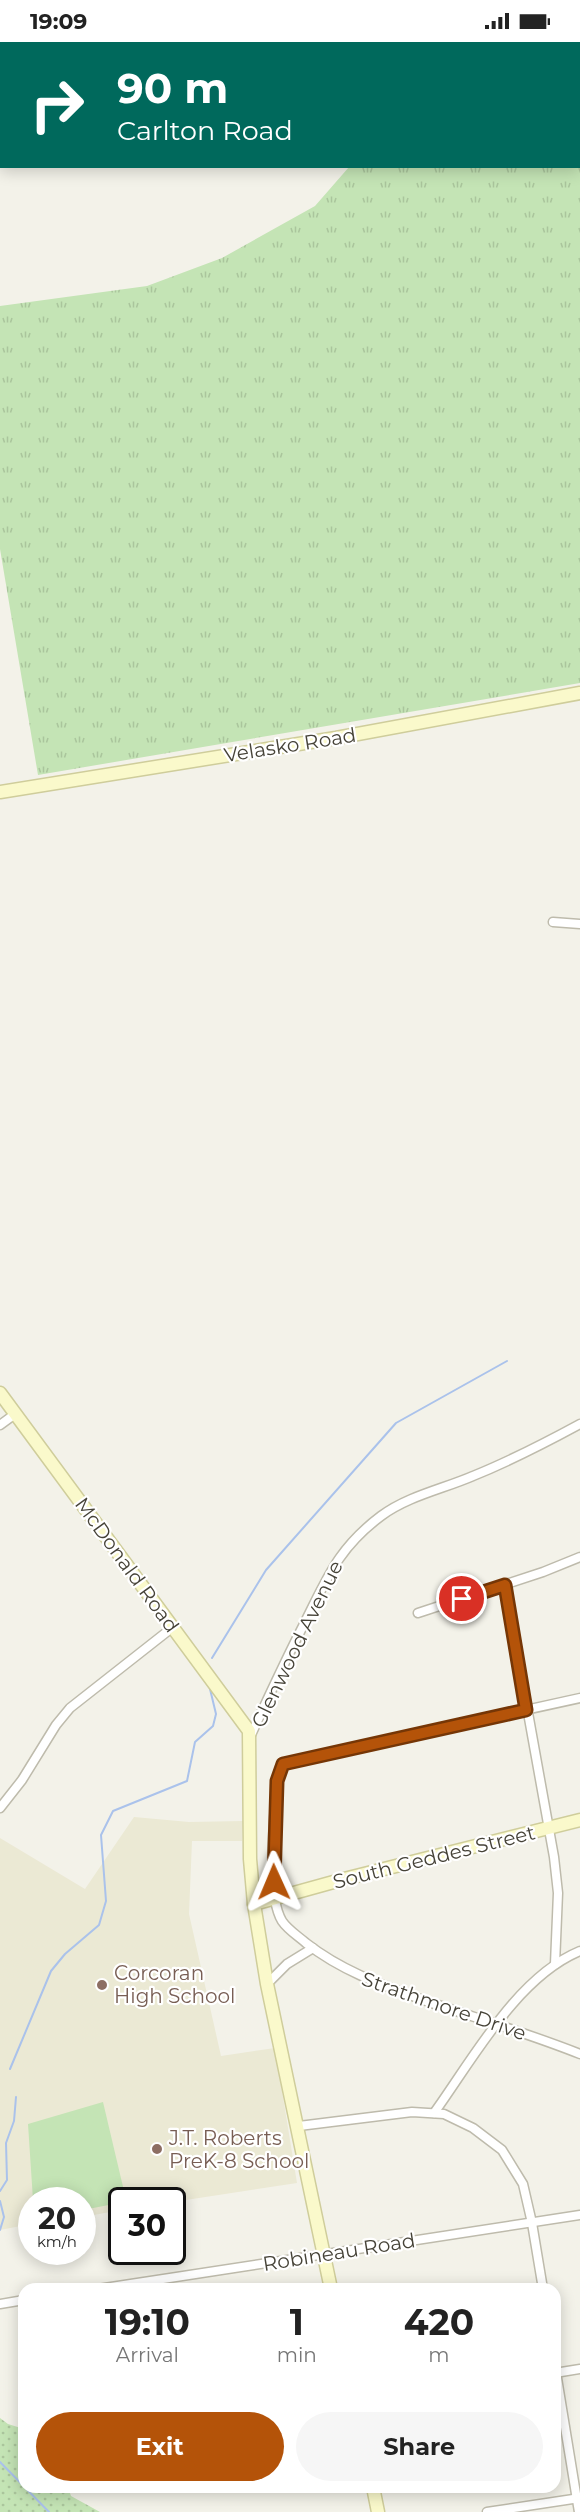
<!DOCTYPE html>
<style>
:root{--surface:#fff;--page:#f6f6f6;--text:#222;--muted:#767676;--accent:#b45309}
body{margin:0;font-family:Montserrat,sans-serif;background:var(--page);color:var(--text);height:100vh;display:flex;flex-direction:column;font-size:22px;white-space:nowrap}
*{box-sizing:border-box;margin:0}
p{font-size:20px;color:var(--muted)}
.icon{flex:none;width:33px;height:33px;fill:none;stroke:currentColor;stroke-width:2;stroke-linecap:round;stroke-linejoin:round}
.map{position:relative;flex:1;overflow:hidden}
.panel{position:absolute;left:18px;top:2241px;width:543px;height:210px;display:flex;flex-direction:column;background:var(--surface);border-radius:18px;box-shadow:0 3px 15px #0003}
.panel>*{flex:none}
.hud{position:absolute;left:0px;top:0px;width:580px;height:126px;box-shadow:0 3px 15px #0003;background:#00695c;color:#fff;overflow:hidden}
.speed{position:absolute;left:18px;top:2145px;display:flex;gap:12px;font-size:30px;font-weight:700;text-align:center}
.speed>*{display:grid;place-content:center;width:78px;height:78px;border-radius:50%;background:var(--surface);box-shadow:0 3px 15px #0003;line-height:1}
.speed small{font-size:15px;font-weight:400}
.speed .limit{border:3px solid #111;border-radius:9px;background:#fff;color:#111}
.pin{position:absolute;display:grid;place-items:center;width:51px;height:51px;color:#fff;margin:-26px;border:3px solid #fff;border-radius:50%;box-shadow:0 2px 6px #0007}
.me{position:absolute;width:66px;margin:-33px;rotate:359deg;stroke-linejoin:round;filter:drop-shadow(0 0 4px #0008)}
.turn{display:flex;align-items:center;gap:21px;height:126px;padding:0 18px;font-size:27px}
.turn .icon{width:78px;height:78px;stroke-width:2.5}
.turn b{display:block;font-size:42px;line-height:51px}
.eta{display:flex;justify-content:space-evenly;align-items:center;height:102px;text-align:center}
.eta b{font-size:36px;font-weight:700;line-height:42px}
.cta{display:flex;gap:12px;margin-top:auto;padding:12px 18px}
.cta a{flex:1;height:69px;border-radius:36px;background:var(--accent);color:#fff;font-size:24px;font-weight:700;line-height:69px;text-align:center}
.cta a+a{background:var(--page);color:var(--text)}
.status{display:flex;justify-content:space-between;align-items:center;height:42px;padding:0 30px;background:var(--surface);direction:ltr}
.status svg{height:16px;fill:currentColor}
.map>svg:first-child{display:block}
</style>
<div class="status"><b>19:09</b><svg viewBox="0 0 49 12"><path d="M0 12V9h3v3zM5 12V6h3v6zM10 12V3h3v9zM15 12V0h3v12zM26 1h20v11H26zM47 4h2v5h-2z"/></svg></div>
<div class="map">
<svg width="580" height="2470" viewBox="0 0 580 2470">
<defs>
<pattern id="grass-tufts" width="24" height="20" patternUnits="userSpaceOnUse" patternTransform="scale(1.5)"><rect width="24" height="20" fill="#c4e4b5"/><path d="M3 7l-1-3M5 7V3M7 7l1-3M15 17l-1-3M17 17v-4M19 17l1-3" fill="none" stroke="#aac59c"/></pattern>
<pattern id="park-dots" width="8" height="8" patternUnits="userSpaceOnUse" patternTransform="scale(1.5)"><rect width="8" height="8" fill="#c4e4b5"/><path d="M2 2h.1M6 6h.1" fill="none" stroke="#aac59c" stroke-width="1.8" stroke-linecap="round"/></pattern>
</defs>
<rect width="100%" height="100%" fill="#f3f2e9"/>
<polygon fill="#ebe9d4" points="134,1775 189,1780 243,1779 242,1799 192,1799 189,1872 221,2014 275,2006 297,2141 173,2160 172,2158 122,2158 121,2168 83,2175 82,2158 32,2158 31,2182 0,2188 0,1796 85,1847"/>
<polygon fill="url(#grass-tufts)" points="453,0 580,0 580,641 38,733 0,507 0,264 147,244 222,216 315,164 349,125 579,124 579,2 452,1"/>
<g fill="url(#park-dots)">
<polygon points="150,2147 152,2158 128,2158 126,2152"/>
<polygon points="0,2376 8,2382 24,2387 24,2445 68,2445 71,2454 100,2470 0,2470"/>
</g>
<polygon fill="#c4e4b5" points="103,2060 124,2149 119,2161 83,2168 82,2158 33,2158 28,2082"/>
<g fill="none" stroke-linecap="round" stroke-linejoin="round">
<g stroke="#aac2eb" stroke-width="2">
<polyline points="212,1616 266,1528 396,1381 507,1319"/>
<polyline points="10,2027 51,1929 65,1912 99,1883 106,1859 101,1793 113,1769 187,1739 195,1700 213,1684 216,1672 210,1647"/>
<polyline points="0,2149 7,2138 6,2101 14,2079 16,2055"/>
<polyline points="0,2159 4,2175 0,2188"/>
<polyline points="0,2420 49,2470"/>
</g>
<g stroke="#bebbac" stroke-width="11">
<g id="street">
<polyline points="553,880 580,882"/>
<polyline points="0,1383 15,1372"/>
<polyline points="505,1543 554,1815 558,1851 555,1922"/>
<polyline points="418,1571 543,1530 580,1515"/>
<path d="M580,1656L283,1721L279,1729L277,1739C275,1773 265,1850 282,1879C288,1888 298,1894 306,1901C343,1930 385,1944 429,1960C479,1977 530,1992 580,2012"/>
<path d="M250,1695C267,1658 284,1621 303,1584C327,1537 337,1507 381,1474C408,1454 443,1447 473,1434C510,1419 545,1401 580,1382"/>
<polyline points="0,1766 22,1738 56,1683 70,1666 173,1585"/>
<polyline points="267,1942 287,1922 313,1906"/>
<path d="M434,2071C473,2017 517,1935 580,1909"/>
<polyline points="299,2084 412,2070 444,2072 473,2086 502,2108 523,2142 532,2181 543,2247"/>
<polyline points="98,2247 580,2173"/>
<polyline points="0,2262 24,2258"/>
<polyline points="555,2324 579,2470"/>
<polyline points="555,2331 580,2327"/>
<polyline points="487,2470 580,2456"/>
</g>
</g>
<g stroke="#cfcd9b" stroke-width="15">
<g id="secondary">
<polyline points="0,750 336,696 580,651"/>
<polyline points="0,1351 249,1689 250,1817 254,1862 267,1942 331,2247"/>
<polyline points="254,1862 348,1836 580,1778"/>
<polyline points="373,2445 378,2470"/>
</g>
</g>
<use href="#street" stroke="#fff" stroke-width="8"/>
<use href="#secondary" stroke="#faf9cb" stroke-width="12"/>
</g>
<g fill="none" stroke-linecap="round" stroke-linejoin="round">
<g stroke="#753606" stroke-width="15">
<polyline id="route" points="274,1840 277,1739 283,1722 526,1668 505,1543 462,1557"/>
</g>
<use href="#route" stroke="#b45309" stroke-width="10"/>
</g>
<g fill="#8d6e63" stroke="#fff" stroke-width="2">
<circle cx="102" cy="1943" r="6"/>
<circle cx="157" cy="2107" r="6"/>
</g>
<g text-anchor="middle" stroke-width="4.5" stroke-linejoin="round" paint-order="stroke">
<g font-size="20" fill="#464338" stroke="#fff">
<text transform="translate(290 703) rotate(-9)" y="7">Velasko Road</text>
<text transform="translate(127 1523) rotate(54)" y="7">McDonald Road</text>
<text transform="translate(297 1602) rotate(-64)" y="7">Glenwood Avenue</text>
<text transform="translate(434 1815) rotate(-14)" y="7">South Geddes Street</text>
<text transform="translate(444 1964) rotate(19)" y="7">Strathmore Drive</text>
<text transform="translate(339 2210) rotate(-9)" y="7">Robineau Road</text>
</g>
<g font-size="20" fill="#785e54" stroke="#fff" text-anchor="start">
<text x="114" y="1938">Corcoran<tspan x="114" dy="23">High School</tspan></text>
<text x="169" y="2103">J.T. Roberts<tspan x="169" dy="23">PreK-8 School</tspan></text>
</g>
</g>
</svg>
<div class="speed"><div>20<small>km/h</small></div><div class="limit">30</div></div>
<div class="pin" style="left:462px;top:1557px;background:#d93025"><svg class="icon" aria-label="arrive" viewBox="0 0 24 24"><path d="M6 21V4h12l-3 4 3 4H6"/></svg></div>
<svg class="me" style="left:274px;top:1840px" viewBox="-20 -20 40 40"><path d="M0-17L14 15 0 8-14 15z" fill="#b45309" stroke="#fff" stroke-width="4"/></svg>
<div class="hud">
<div class="turn"><svg class="icon" aria-label="right" viewBox="0 0 24 24"><path d="M7 20v-9h11M14 6l5 5-5 5"/></svg><div><b>90 m</b>Carlton Road</div></div>
</div>
<section class="panel">
<div class="eta">
<div><b>19:10</b><p>Arrival</p></div>
<div><b>1</b><p>min</p></div>
<div><b>420</b><p>m</p></div>
</div>
<div class="cta"><a>Exit</a><a>Share</a></div>
</section>
</div>
